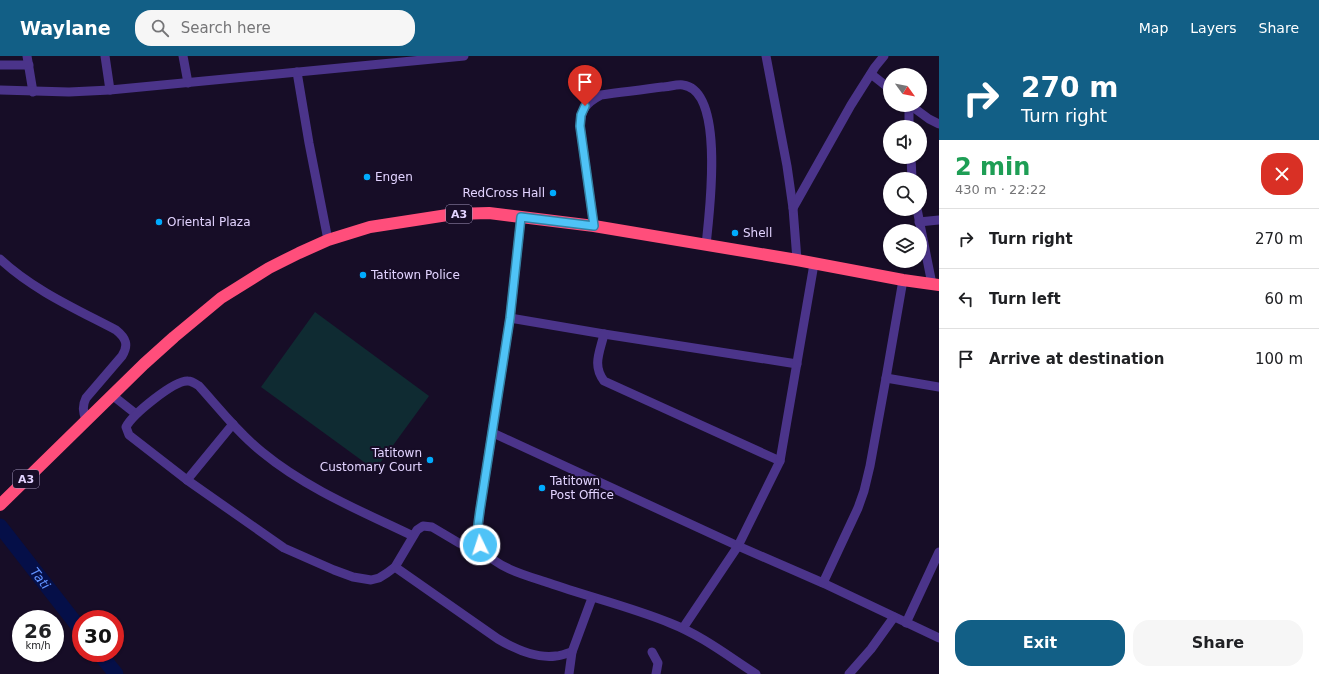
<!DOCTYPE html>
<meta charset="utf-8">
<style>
:root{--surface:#fff;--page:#f6f6f6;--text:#202124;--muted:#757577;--line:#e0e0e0;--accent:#125f86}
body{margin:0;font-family:"DejaVu Sans",sans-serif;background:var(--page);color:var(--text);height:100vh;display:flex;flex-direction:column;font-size:15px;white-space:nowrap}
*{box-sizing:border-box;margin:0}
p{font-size:13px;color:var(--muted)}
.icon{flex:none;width:22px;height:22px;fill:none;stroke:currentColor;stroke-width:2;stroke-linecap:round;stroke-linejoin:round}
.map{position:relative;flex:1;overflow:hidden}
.sheet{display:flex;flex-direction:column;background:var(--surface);width:380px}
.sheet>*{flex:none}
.top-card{background:#125f86;color:#fff;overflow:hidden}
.needle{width:26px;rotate:123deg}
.controls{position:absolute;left:883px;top:12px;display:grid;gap:8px}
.controls a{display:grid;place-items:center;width:44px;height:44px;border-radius:50%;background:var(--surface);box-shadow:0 1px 3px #0004;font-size:20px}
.speed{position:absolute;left:12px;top:554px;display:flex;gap:8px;font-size:20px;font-weight:700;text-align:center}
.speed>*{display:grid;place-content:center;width:52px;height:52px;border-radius:50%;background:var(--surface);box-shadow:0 1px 3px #0004;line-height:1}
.speed small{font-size:10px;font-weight:400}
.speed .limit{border:6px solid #d22;background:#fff;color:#111}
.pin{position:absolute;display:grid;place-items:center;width:34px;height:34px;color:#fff;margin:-41px -17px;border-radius:50% 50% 50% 0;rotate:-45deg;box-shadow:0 0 4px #0007}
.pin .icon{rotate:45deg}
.me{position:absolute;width:44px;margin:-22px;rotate:356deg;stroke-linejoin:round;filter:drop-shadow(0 0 3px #0008)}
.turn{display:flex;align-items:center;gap:14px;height:84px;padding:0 16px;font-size:18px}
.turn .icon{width:52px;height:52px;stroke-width:2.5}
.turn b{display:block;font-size:28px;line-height:34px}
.round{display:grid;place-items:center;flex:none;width:42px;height:42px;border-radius:16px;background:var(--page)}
.overview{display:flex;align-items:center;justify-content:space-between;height:68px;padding:0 16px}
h1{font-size:24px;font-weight:600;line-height:30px;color:#1e9e55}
.primary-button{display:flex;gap:8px;margin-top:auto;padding:8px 16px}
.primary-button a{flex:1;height:46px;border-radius:16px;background:var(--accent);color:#fff;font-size:16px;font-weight:600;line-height:46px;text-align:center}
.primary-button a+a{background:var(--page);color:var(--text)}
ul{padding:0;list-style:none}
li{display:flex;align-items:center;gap:12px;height:60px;padding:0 16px;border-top:1px solid var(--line)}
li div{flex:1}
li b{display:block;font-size:15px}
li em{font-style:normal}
header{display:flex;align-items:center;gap:24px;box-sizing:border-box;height:56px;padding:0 20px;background:var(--accent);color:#fff}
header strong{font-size:19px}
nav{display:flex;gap:22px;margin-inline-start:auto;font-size:14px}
.search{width:280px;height:36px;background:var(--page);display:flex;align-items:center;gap:10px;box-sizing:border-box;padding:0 14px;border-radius:16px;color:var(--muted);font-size:15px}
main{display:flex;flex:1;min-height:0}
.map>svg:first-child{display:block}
</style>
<header>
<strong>Waylane</strong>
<div class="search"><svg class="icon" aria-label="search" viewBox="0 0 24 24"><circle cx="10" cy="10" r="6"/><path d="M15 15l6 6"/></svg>Search here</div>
<nav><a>Map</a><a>Layers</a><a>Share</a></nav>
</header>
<main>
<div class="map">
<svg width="939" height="618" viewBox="0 0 939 618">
<rect width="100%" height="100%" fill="#170d27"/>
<polygon fill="#0f2b32" points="315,256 429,340 375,414 261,331"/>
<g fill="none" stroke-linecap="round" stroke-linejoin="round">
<g stroke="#050f48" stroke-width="15">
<path id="s1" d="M0,470L81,574"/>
<polyline points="99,597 116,618"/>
</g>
<g stroke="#4b348a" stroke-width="9">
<polyline points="27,0 33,36"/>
<polyline points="105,0 110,34"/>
<polyline points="183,0 188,27"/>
<polyline points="766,0 787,110 793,152 797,204"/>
<polyline points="0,9 29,9"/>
<polyline points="297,16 309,87 328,184"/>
<polyline points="871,18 890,33"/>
<polyline points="0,34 69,36 110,34 464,0"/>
<polyline points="909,49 909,71"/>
<polyline points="910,49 929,63 939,68"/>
<polyline points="911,101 912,123"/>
<polyline points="793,152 851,49 875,11 884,0"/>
<polyline points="917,153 932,228"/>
<path d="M521,161L510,262L480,454C479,467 475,484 484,495C499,513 528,520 549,527C589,541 631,551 670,567C701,579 728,600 756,618"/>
<polyline points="919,166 939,164"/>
<path d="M594,170L580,70C581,53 586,47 601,39C622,36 642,34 662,31C668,31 677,28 683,29C726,35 709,159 706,189"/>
<path d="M0,203C33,234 76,253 116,274C126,282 129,289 122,300L86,342C82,350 83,356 86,364"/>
<polyline points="510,262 604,278 797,308"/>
<path d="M604,278C600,296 592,309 604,325L780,405"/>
<polyline points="886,322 939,331"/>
<polyline points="112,339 136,358"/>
<polyline points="493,377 738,490 823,527 939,582"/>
<polyline points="187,424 233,368"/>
<path d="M413,480C361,455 307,433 262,396C238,377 219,352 199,330C196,328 192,325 188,325C174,324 132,359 126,371L129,379L187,424L284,492L334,514L353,521L371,524L379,522L387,517L395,511L417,474L423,470L432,471L459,487L485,496"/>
<path d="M395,511L498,583C515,593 536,603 556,600C561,600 567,597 572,596"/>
<polyline points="823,527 858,452 864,435 870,410 886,322 903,224"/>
<polyline points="906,567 939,496"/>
<polyline points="683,572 738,490 780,405 814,208"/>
<polyline points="652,596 658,607 656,618"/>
<polyline points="569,618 572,596 592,542"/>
<polyline points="849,618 871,593 894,561"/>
</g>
<polyline stroke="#ff4e7b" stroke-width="12" points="0,449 144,308 174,281 221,242 269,212 299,197 328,184 370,171 454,158 489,157 594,170 797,204 903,224 939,229"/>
</g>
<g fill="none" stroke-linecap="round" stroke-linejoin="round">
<g stroke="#337fa1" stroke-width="10">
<polyline id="route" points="480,489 478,469 480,454 510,262 521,161 594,170 580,70 581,59 585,50"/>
</g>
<use href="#route" stroke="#4fc3f7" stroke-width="7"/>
</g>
<g fill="#00abfe" stroke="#170d27" stroke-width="1.5">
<circle cx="367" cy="121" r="4"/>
<circle cx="553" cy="137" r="4"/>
<circle cx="159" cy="166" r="4"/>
<circle cx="735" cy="177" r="4"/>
<circle cx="363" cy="219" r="4"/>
<circle cx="430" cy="404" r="4"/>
<circle cx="542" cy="432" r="4"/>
</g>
<g text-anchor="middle" stroke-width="4" stroke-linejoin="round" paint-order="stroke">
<g fill="#170d27" stroke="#a598be" stroke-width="1">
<rect x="446" y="149" width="26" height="18" rx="3"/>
<rect x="13" y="414" width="26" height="18" rx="3"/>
</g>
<g font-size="11" font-weight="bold" fill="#e2d3ff">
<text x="459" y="162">A3</text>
<text x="26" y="427">A3</text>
</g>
<g font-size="12" fill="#e2d3ff" stroke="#170d27" text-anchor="start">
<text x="375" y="125">Engen</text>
<text x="545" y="141" text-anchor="end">RedCross Hall</text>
<text x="167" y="170">Oriental Plaza</text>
<text x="743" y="181">Shell</text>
<text x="371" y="223">Tatitown Police</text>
<text x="422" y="401" text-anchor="end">Tatitown<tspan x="422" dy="14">Customary Court</tspan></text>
<text x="550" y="429">Tatitown<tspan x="550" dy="14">Post Office</tspan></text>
</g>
<g font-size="13" font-style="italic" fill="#6192ff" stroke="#170d27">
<text dy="5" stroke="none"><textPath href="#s1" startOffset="66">Tati</textPath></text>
</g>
</g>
</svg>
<div class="controls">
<a><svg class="needle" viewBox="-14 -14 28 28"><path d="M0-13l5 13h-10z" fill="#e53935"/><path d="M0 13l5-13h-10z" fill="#757577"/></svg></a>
<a><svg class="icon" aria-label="sound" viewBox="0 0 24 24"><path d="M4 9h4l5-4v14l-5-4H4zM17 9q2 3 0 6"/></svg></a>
<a><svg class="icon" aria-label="search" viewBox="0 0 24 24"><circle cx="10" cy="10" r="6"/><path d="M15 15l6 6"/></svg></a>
<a><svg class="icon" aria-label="layers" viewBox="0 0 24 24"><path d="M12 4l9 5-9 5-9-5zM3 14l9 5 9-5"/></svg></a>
</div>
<div class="speed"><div>26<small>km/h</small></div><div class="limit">30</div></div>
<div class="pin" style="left:585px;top:50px;background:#d93025"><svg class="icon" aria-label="arrive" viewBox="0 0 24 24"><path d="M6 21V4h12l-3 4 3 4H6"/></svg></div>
<svg class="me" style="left:480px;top:489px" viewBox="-20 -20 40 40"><circle r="17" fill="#4fc3f7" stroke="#fff" stroke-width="3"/><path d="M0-11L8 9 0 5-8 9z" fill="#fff"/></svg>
</div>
<section class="sheet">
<div class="top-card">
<div class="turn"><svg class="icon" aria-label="right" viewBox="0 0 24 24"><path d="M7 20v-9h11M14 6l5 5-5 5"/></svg><div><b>270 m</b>Turn right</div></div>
</div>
<div class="overview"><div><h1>2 min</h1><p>430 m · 22:22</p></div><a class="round" style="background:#d93025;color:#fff"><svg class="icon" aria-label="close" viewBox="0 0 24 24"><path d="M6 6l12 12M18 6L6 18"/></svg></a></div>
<ul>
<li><svg class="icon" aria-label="right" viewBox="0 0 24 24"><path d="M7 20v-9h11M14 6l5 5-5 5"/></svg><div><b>Turn right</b></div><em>270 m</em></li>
<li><svg class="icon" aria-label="left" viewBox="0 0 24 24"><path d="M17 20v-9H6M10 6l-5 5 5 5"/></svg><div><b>Turn left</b></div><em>60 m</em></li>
<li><svg class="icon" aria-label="arrive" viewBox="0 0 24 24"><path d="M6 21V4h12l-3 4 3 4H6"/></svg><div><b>Arrive at destination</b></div><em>100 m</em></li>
</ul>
<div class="primary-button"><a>Exit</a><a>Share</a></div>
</section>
</main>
